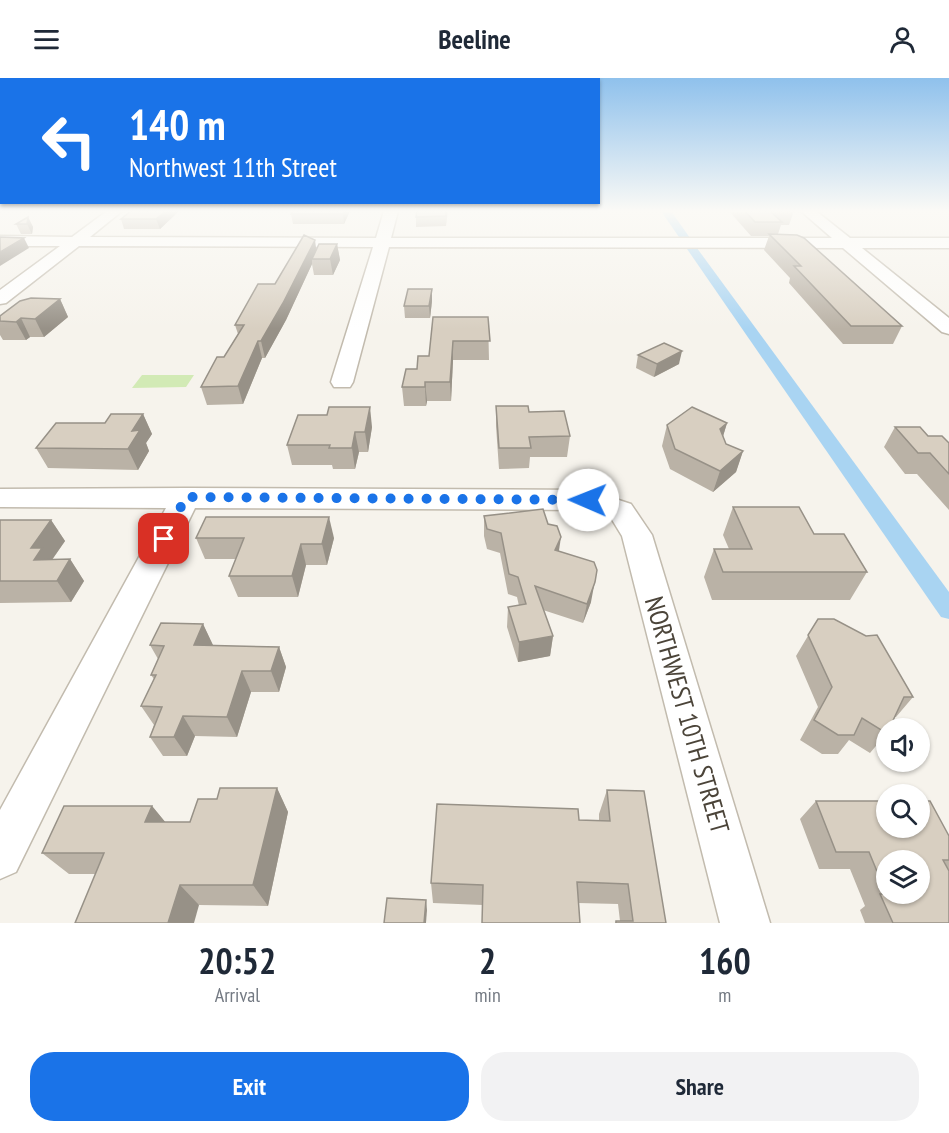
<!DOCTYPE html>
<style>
:root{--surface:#fff;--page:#f2f2f3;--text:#1f2937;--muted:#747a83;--accent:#1a73e8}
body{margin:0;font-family:"PT Sans Narrow",sans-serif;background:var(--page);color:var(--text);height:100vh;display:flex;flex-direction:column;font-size:22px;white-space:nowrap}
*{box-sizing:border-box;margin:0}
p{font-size:20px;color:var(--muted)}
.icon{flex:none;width:33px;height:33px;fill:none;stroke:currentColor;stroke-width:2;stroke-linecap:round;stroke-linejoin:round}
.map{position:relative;height:845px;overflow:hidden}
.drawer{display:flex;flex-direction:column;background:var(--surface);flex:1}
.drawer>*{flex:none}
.guide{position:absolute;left:0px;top:0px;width:600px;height:126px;box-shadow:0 2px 4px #0004;background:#1a73e8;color:#fff;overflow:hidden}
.tools{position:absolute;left:876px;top:640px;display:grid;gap:12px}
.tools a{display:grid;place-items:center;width:54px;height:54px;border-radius:50%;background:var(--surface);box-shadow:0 2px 4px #0004;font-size:30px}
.pin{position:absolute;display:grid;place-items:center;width:51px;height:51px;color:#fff;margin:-26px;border-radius:12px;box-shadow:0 3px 9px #0006}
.me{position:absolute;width:66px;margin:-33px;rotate:271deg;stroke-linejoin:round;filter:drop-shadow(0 0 4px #0008)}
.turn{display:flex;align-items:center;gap:21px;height:126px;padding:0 30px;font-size:27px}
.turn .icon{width:78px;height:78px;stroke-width:2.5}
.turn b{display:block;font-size:42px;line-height:51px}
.eta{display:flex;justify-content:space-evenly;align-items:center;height:102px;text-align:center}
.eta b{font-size:36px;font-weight:700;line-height:42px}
.cta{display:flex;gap:12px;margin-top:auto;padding:12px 30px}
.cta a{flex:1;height:69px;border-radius:24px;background:var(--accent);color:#fff;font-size:24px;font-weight:700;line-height:69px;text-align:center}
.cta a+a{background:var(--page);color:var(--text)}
header{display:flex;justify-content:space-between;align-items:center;height:78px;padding:0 30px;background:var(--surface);font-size:27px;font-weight:700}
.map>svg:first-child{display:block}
</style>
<header><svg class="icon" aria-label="menu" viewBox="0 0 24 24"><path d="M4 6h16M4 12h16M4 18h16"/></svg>Beeline<svg class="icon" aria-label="person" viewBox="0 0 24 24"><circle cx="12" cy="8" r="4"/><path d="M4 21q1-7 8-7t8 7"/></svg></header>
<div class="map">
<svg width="949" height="845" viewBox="0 0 949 845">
<rect width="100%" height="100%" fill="#f6f3ec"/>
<polygon fill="#d2eab5" points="142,297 194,297 186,309 132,310"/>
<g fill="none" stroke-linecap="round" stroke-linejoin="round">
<g fill="#a9d4f2" fill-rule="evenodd">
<polygon points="661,133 671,133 690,160 689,162 681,162"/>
<polygon points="690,165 694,166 949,514 949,541 941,539 685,168"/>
</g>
<g stroke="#c2bbae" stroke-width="3">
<g id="minor">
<polygon points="107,133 122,133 90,159 376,160 384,133 398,133 391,160 832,160 801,133 816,133 850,160 949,160 949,170 862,170 949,240 949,256 942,254 843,170 389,169 353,304 350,309 334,309 331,304 373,169 79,168 6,225 0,226 0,212 60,168 0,168 0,158 72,159"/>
<polygon points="186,410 588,412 631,426 652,457 770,845 720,845 622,458 611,440 586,432 195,430 16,794 0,801 0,732 166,430 0,429 0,411"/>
</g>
</g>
<use href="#minor" fill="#fff" fill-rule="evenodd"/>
</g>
<g fill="#bab2a6">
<polygon points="179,133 160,151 124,151 121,141"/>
<polygon points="350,133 344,146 293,146 291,136"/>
<polygon points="417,133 448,133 446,148 416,149 416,139"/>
<polygon points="729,133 794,133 789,147 781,147 778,156 902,248 893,266 843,266 789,205 790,200 764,172 769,158 751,158"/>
<polygon points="28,139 33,149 32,156 21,156 16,146"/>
<polygon points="337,166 340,182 333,197 314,197 312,186 286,242 265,280 262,280 243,326 207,327 201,309 224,279 238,256 235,247 275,206 316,172"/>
<polygon points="60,221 68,239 44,259 30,259 26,262 3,262 0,257 0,238"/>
<polygon points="432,223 430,240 405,240 404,228"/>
<polygon points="488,239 489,282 453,282 451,323 427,323 426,328 404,328 402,309 417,291 429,278"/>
<polygon points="638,277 679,286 654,299 636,290"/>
<polygon points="496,328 529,334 570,358 567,379 530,379 529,390 499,391 496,348"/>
<polygon points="143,336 152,356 146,365 149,373 138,392 48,390 36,370 105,345"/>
<polygon points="727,345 723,358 726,366 743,373 736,394 713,414 670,391 662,368 667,347"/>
<polygon points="372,349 368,374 359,374 355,391 333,391 332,387 292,387 287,367"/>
<polygon points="895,349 928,358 949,365 949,432 917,396 905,396 884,369"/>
<polygon points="733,429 814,456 867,494 850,522 712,522 704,499 714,471 729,471 723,457"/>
<polygon points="484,438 548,446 559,473 591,524 583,545 543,532 553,558 550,578 518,584 507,549 508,529 519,528 517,519 508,516 500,475 487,471 484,458"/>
<polygon points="0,442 51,442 65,463 52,482 70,481 84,503 71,524 0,525"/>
<polygon points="196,460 334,460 327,487 306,487 298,519 238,519 229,498 236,481 205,481"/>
<polygon points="818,541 913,619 896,639 895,639 886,651 886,656 870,675 849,662 838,676 822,676 800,662 818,629 796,578"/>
<polygon points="203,546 213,568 279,569 286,589 279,614 251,614 237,659 195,658 187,678 163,678 150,659 154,647 141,628 154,601 151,597 158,581 150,567"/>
<polygon points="277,710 288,734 268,828 199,827 95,796 69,796 42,775 152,728 165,744 190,744 217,721"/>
<polygon points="607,712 666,845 615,845 616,843 620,843 618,826 578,825 483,827 433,825 431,805 579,742 599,742 599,736"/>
<polygon points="816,723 949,758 949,791 948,792 949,845 865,845 860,832 865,828 850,791 819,791 800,741"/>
</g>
<g fill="#979187">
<polygon points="166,133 179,133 160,151 156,141"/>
<polygon points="345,133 350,133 344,146 343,136"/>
<polygon points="28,139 33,149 32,156 27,146"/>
<polygon points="24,160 29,170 0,188 0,174"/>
<polygon points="315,162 317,177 312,181 312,186 286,242 265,280 261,263"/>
<polygon points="337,166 340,182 333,197 330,181"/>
<polygon points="432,211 432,223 430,240 429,228"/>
<polygon points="60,221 68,239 44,259 35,241"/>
<polygon points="21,240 30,259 26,262 16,244"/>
<polygon points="258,263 262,280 243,326 238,308"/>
<polygon points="453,263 453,282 451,323 450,304"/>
<polygon points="682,273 679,286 654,299 657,286"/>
<polygon points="425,304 427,323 426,328 425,309"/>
<polygon points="370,329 372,349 368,374 365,354"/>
<polygon points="143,336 152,356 146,365 149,373 138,392 128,371 132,353"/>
<polygon points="727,345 721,365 720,351"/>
<polygon points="355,354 359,374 355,391 352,370"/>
<polygon points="743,373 736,394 713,414 720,393"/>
<polygon points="329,439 334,460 327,487 322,466"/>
<polygon points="51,442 65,463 51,483 34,482 31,470"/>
<polygon points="561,459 558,479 555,472"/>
<polygon points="301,466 306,487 298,519 292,498"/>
<polygon points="70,481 84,503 71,524 57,503"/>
<polygon points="597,492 591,524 583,545 587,526"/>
<polygon points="203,546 213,567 205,588 194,567"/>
<polygon points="553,558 550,578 518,584 519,564"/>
<polygon points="279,569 286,589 279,614 271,593"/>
<polygon points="242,593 251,614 237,659 227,639"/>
<polygon points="183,638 195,658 187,678 174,659"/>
<polygon points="277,710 288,734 268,828 253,807"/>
<polygon points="152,728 171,751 145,744"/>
<polygon points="180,807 199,827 194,845 168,845"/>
<polygon points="426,822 427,832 426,845 424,845"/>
</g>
<g fill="#d8cfc1" stroke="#979187" stroke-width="1.5">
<polygon points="131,133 166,133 156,141 121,141"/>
<polygon points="293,133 345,133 343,136 291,136"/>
<polygon points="417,133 446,133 446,138 416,139"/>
<polygon points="745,133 794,133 770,133 782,144 755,144"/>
<polygon points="28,139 27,146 16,146"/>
<polygon points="769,156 797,157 804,160 902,248 851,248 794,188 801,188"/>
<polygon points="304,157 315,162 283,225 261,263 258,263 238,308 201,309 217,279 224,279 244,247 235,247 258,206 275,206"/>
<polygon points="0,159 24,160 0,174"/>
<polygon points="319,166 337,166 330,181 312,181"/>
<polygon points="408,211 432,211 429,228 404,228"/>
<polygon points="31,220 60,221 35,241 21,240 16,244 0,243 0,238 20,223"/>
<polygon points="433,239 488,239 490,263 453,263 450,304 425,304 425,309 402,309 406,291 417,291 418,278 429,278"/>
<polygon points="664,265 682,273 657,286 638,277"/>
<polygon points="496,328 528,328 529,334 564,333 570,358 529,359 531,370 499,370"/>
<polygon points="329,329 370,329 365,354 355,354 352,370 329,370 330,367 287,367 298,337 327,337"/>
<polygon points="692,329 727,345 720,351 726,366 743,373 720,393 675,371 667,347"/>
<polygon points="111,336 143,336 132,353 140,352 128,371 36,370 56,345 105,345"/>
<polygon points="895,349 920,349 928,358 942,358 949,365 949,396 930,375 918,375"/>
<polygon points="733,429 799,429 814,456 844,456 867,494 723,494 714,471 752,471"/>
<polygon points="543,431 548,446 557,448 561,459 555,472 594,484 597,492 595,504 587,526 535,508 553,558 519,564 508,529 526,526 518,499 509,496 501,455 487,451 484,438"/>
<polygon points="206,439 329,439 322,466 301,466 292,498 229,498 244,460 196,460"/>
<polygon points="0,442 51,442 31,470 42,470 34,482 70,481 57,503 0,503"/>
<polygon points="818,541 834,541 866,558 877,557 913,619 904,619 889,651 886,651 886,655 862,640 854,657 838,657 814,642 832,609 808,557"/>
<polygon points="161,545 203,546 194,567 279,569 271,593 242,593 227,639 183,638 174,659 150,659 162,629 141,628 156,597 151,597 164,568 150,567"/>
<polygon points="220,710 277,710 253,807 180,807 168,845 75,845 104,775 42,775 64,728 152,728 145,744 190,744 198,721 217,721"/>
<polygon points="607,712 644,713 666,845 616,845 616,843 633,843 628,806 577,804 580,845 482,845 483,807 431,805 437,726 578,731 579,742 610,743"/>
<polygon points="816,723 886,723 886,750 920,750 920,723 930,723 949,758 949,782 943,782 949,793 949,845 893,845 880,816 920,816 920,783 886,783 886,815 869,774 836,774"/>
<polygon points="387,820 426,822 424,845 384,845"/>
</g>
<linearGradient id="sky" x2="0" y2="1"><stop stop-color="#8fc1ec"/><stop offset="0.53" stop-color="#fbfaf6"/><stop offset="1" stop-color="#fbfaf6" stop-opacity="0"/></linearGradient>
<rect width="949" height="251" fill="url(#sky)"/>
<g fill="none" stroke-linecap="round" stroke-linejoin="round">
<polyline stroke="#1a73e8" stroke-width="10" stroke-dasharray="0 18" points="164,461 186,419 588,422"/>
</g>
<g text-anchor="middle" stroke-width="4.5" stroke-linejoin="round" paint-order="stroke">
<g font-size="26" fill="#4b4439" stroke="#fff">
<text transform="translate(687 637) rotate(74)" y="9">NORTHWEST 10TH STREET</text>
</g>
</g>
</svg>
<div class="tools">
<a><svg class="icon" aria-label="sound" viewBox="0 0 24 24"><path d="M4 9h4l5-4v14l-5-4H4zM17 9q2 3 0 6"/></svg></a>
<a><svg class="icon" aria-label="search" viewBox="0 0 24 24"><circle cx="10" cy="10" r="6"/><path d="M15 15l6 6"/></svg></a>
<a><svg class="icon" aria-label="layers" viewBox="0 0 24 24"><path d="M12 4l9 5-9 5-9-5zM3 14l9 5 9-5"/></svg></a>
</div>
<div class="pin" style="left:164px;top:461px;background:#d93025"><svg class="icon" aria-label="arrive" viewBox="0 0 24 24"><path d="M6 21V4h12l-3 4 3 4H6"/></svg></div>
<svg class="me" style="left:588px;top:422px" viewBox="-20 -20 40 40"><circle r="19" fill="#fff"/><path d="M0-13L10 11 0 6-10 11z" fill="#1a73e8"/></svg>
<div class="guide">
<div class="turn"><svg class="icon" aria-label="left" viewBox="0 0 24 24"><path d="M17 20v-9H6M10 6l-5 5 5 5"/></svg><div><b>140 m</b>Northwest 11th Street</div></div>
</div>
</div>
<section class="drawer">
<div class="eta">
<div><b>20:52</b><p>Arrival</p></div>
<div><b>2</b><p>min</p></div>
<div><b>160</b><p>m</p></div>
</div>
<div class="cta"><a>Exit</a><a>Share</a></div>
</section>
